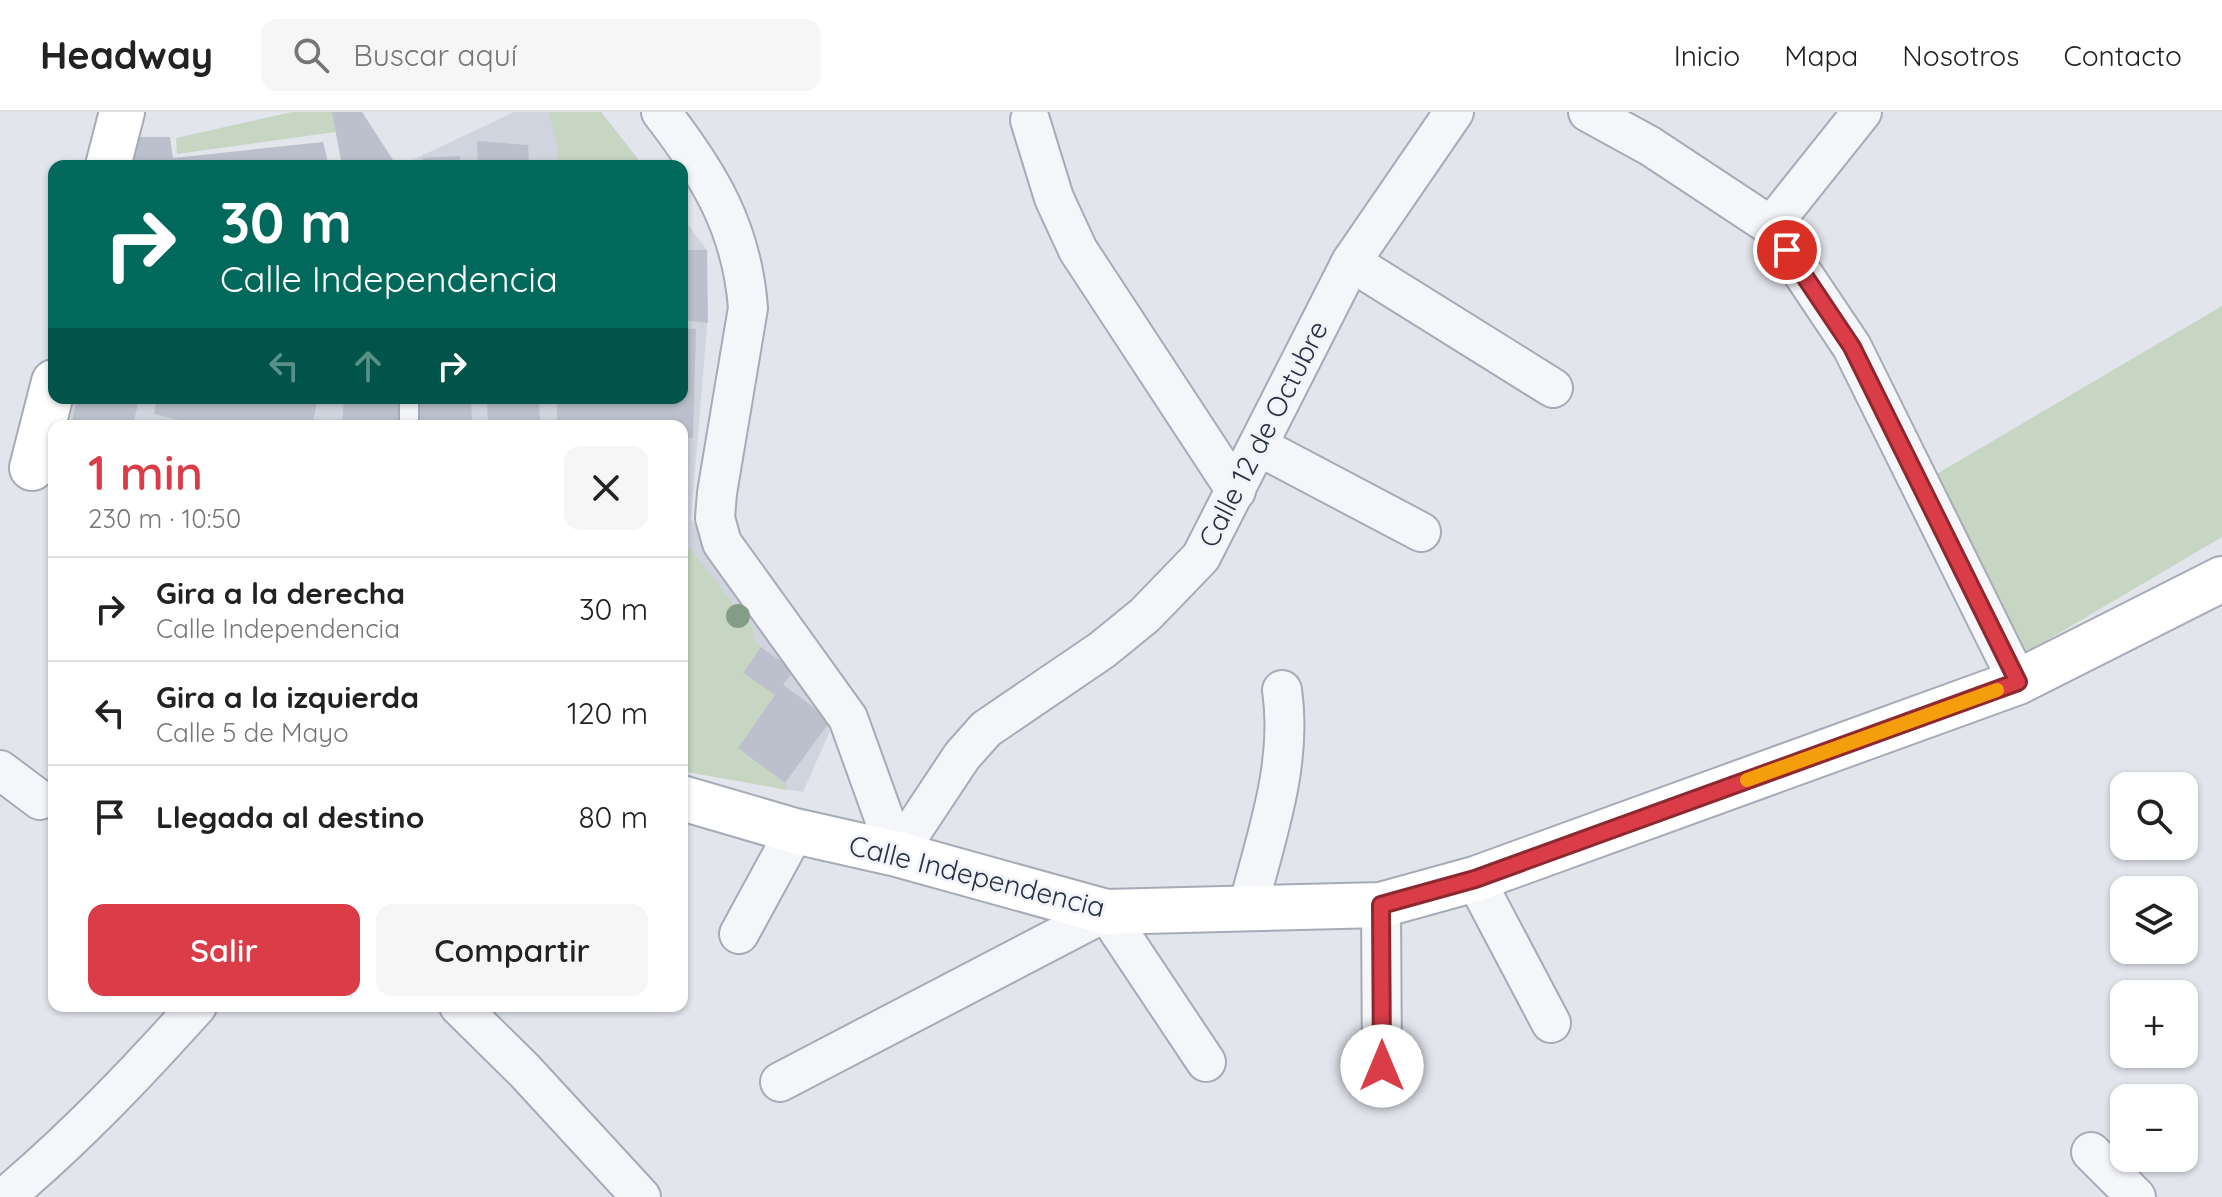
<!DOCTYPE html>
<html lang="es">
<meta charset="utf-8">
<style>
:root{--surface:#fff;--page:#f6f6f6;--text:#222;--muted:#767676;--line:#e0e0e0;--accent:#db3d48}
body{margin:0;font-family:Quicksand,sans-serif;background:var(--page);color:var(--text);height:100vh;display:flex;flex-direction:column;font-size:30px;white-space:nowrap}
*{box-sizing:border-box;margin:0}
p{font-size:26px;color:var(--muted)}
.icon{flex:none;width:44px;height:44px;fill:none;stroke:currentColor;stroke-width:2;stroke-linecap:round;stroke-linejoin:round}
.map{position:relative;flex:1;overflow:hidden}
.sheet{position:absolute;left:48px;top:308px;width:640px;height:592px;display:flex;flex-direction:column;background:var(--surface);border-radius:16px;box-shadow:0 2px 6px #0004}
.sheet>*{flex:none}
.banner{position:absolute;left:48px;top:48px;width:640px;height:244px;border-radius:16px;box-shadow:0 2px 6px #0004;background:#00695c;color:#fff;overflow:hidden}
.buttons{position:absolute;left:2110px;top:660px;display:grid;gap:16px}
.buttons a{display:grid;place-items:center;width:88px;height:88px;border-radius:16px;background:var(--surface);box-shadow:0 2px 6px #0004;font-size:40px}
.pin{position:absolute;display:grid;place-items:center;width:68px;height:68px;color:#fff;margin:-34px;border:4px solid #fff;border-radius:50%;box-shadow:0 2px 8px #0007}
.me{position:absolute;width:88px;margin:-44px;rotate:0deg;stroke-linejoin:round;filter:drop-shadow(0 0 6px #0008)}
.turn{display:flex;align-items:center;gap:28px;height:168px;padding:0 40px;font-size:36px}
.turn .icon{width:104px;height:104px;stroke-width:2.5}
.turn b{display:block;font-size:56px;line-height:68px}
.lanes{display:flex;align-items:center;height:76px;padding:0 40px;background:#0003;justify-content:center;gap:40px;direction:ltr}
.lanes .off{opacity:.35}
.round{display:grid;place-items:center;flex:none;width:84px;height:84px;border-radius:16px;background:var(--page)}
.headline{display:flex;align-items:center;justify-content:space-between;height:136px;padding:0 40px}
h1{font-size:48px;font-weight:600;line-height:60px;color:var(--accent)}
.action{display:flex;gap:16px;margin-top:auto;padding:16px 40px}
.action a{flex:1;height:92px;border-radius:16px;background:var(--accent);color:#fff;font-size:32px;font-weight:600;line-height:92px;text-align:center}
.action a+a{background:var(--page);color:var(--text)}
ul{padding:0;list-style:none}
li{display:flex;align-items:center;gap:24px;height:104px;padding:0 40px;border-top:2px solid var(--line)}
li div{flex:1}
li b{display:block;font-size:30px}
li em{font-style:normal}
header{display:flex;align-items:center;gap:48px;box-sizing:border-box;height:112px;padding:0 40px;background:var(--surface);border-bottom:2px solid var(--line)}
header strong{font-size:38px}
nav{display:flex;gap:44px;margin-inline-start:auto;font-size:28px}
.search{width:560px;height:72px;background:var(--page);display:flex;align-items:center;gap:20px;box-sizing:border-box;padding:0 28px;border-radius:16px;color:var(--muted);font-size:30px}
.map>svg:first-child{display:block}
</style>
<header>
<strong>Headway</strong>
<div class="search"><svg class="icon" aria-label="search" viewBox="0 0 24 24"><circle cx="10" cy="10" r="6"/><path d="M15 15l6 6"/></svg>Buscar aquí</div>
<nav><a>Inicio</a><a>Mapa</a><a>Nosotros</a><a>Contacto</a></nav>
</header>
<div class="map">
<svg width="2222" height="1085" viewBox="0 0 2222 1085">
<rect width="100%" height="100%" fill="#e2e5ec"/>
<g fill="#d0d4de">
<polygon points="514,0 601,0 643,54 400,54"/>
<polygon points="682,105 707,138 707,214 691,407 833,612 803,680 682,659 682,314 62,314 68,286 682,286"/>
</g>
<g fill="#c6d6c2">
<polygon points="292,0 332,0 336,20 177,42 176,26"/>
<polygon points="548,0 601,0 638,47 630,54 557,54 557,29"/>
<polygon points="2222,194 2222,425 2025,541 1923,370"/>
<polygon points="682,435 691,437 753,517 753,528 761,535 743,561 775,583 739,636 785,671 787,678 682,659"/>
</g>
<g fill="#bcc0cc">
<polygon points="332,0 362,0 397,54 342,54"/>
<polygon points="120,25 170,25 173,46 323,30 329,54 114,54"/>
<polygon points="477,29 528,33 529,54 478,54"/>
<polygon points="460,44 460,54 423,54 423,46"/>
<polygon points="682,138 707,138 708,211 682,208"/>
<polygon points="682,216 696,217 693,326 682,325 682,314 557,314 557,286 682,286"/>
<polygon points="77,286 139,286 133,314 71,314"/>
<polygon points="157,286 318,286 312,314 205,314 154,302"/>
<polygon points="344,286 401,286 401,314 342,314"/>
<polygon points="419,286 471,286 472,314 420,314"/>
<polygon points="487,286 539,286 540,314 488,314"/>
<polygon points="761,535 794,558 783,573 831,608 785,671 738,636 775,583 743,561"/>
</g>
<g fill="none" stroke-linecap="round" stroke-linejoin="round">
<g stroke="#a6abb7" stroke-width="22">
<polyline id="lane" points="409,286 409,314"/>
</g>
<g stroke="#a6abb7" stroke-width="42">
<g id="street">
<path d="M661,0C709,62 742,116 748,196L717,381L715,406L722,431L848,606L897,742"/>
<polyline points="1588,0 1650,34 1771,114 1852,235 2018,570"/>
<polyline points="1030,8 1054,86 1078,138 1236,379"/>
<polyline points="1771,114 1862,0"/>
<polyline points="1351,150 1553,276"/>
<polyline points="1258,334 1421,420"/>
<polyline points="0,658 40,688"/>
<polyline points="897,742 962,644 986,617 1102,538 1145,503 1201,445 1351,150 1454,0"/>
<polyline points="1475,767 1551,911"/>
<polyline points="1381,793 1382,954"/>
<path d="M1248,795C1266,725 1293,651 1282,578"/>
<polyline points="739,822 795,719"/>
<polyline points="459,894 524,958 641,1085"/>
<polyline points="780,970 1106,800 1206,950"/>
<polyline points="2091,1040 2136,1085"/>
<path d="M5,1085C75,1026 136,962 197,894"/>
</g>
</g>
<g stroke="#a6abb7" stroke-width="48">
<g id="secondary">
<polyline points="108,54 122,0"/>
<polyline points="32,356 54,270"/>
<polyline points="682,686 795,719 897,742 1106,800 1381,793 1475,767 2018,570 2222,467"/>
</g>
</g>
<use href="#lane" stroke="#f5f6f9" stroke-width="18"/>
<use href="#street" stroke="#f5f6f9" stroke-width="38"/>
<use href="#secondary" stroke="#fff" stroke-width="44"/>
</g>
<circle fill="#859d87" cx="738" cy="504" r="12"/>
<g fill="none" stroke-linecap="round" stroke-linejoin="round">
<g stroke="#8e282f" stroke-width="20">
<polyline id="route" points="1382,954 1381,793 1475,767 2018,570 1852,235 1787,138"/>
</g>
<use href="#route" stroke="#db3d48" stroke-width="14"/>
<polyline stroke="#f59e0b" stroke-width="14" points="1747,668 1997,578"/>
</g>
<g text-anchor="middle" stroke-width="6" stroke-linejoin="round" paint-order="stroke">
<g font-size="28" fill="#283045" stroke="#f2f4f9">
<text transform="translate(1263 322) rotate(-63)" y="10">Calle 12 de Octubre</text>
<text transform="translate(977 764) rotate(14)" y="10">Calle Independencia</text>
</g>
</g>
</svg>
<div class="buttons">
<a><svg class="icon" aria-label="search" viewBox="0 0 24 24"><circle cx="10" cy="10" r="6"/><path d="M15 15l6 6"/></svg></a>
<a><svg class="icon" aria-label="layers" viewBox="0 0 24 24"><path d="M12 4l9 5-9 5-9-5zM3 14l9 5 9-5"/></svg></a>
<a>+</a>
<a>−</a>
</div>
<div class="pin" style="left:1787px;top:138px;background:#d93025"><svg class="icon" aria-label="arrive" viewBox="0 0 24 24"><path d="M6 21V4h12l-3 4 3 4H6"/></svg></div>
<svg class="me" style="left:1382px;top:954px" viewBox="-20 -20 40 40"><circle r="19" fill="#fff"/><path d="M0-13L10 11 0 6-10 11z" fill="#db3d48"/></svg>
<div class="banner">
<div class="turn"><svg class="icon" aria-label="right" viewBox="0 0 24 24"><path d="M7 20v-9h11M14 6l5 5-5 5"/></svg><div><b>30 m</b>Calle Independencia</div></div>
<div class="lanes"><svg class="icon off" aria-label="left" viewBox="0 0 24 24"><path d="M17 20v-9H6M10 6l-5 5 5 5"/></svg><svg class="icon off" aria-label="ahead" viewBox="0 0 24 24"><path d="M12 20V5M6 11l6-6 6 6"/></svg><svg class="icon" aria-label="right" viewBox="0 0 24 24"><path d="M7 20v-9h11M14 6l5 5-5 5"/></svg></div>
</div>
<section class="sheet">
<div class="headline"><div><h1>1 min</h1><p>230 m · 10:50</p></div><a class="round"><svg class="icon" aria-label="close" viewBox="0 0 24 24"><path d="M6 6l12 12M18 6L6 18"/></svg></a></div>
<ul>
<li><svg class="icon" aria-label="right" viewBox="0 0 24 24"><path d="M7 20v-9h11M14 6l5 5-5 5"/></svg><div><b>Gira a la derecha</b><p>Calle Independencia</p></div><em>30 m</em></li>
<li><svg class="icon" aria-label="left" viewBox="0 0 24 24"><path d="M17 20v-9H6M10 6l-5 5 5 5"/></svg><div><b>Gira a la izquierda</b><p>Calle 5 de Mayo</p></div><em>120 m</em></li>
<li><svg class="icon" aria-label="arrive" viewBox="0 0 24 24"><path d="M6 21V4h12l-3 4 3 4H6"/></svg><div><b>Llegada al destino</b></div><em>80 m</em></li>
</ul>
<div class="action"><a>Salir</a><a>Compartir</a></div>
</section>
</div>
